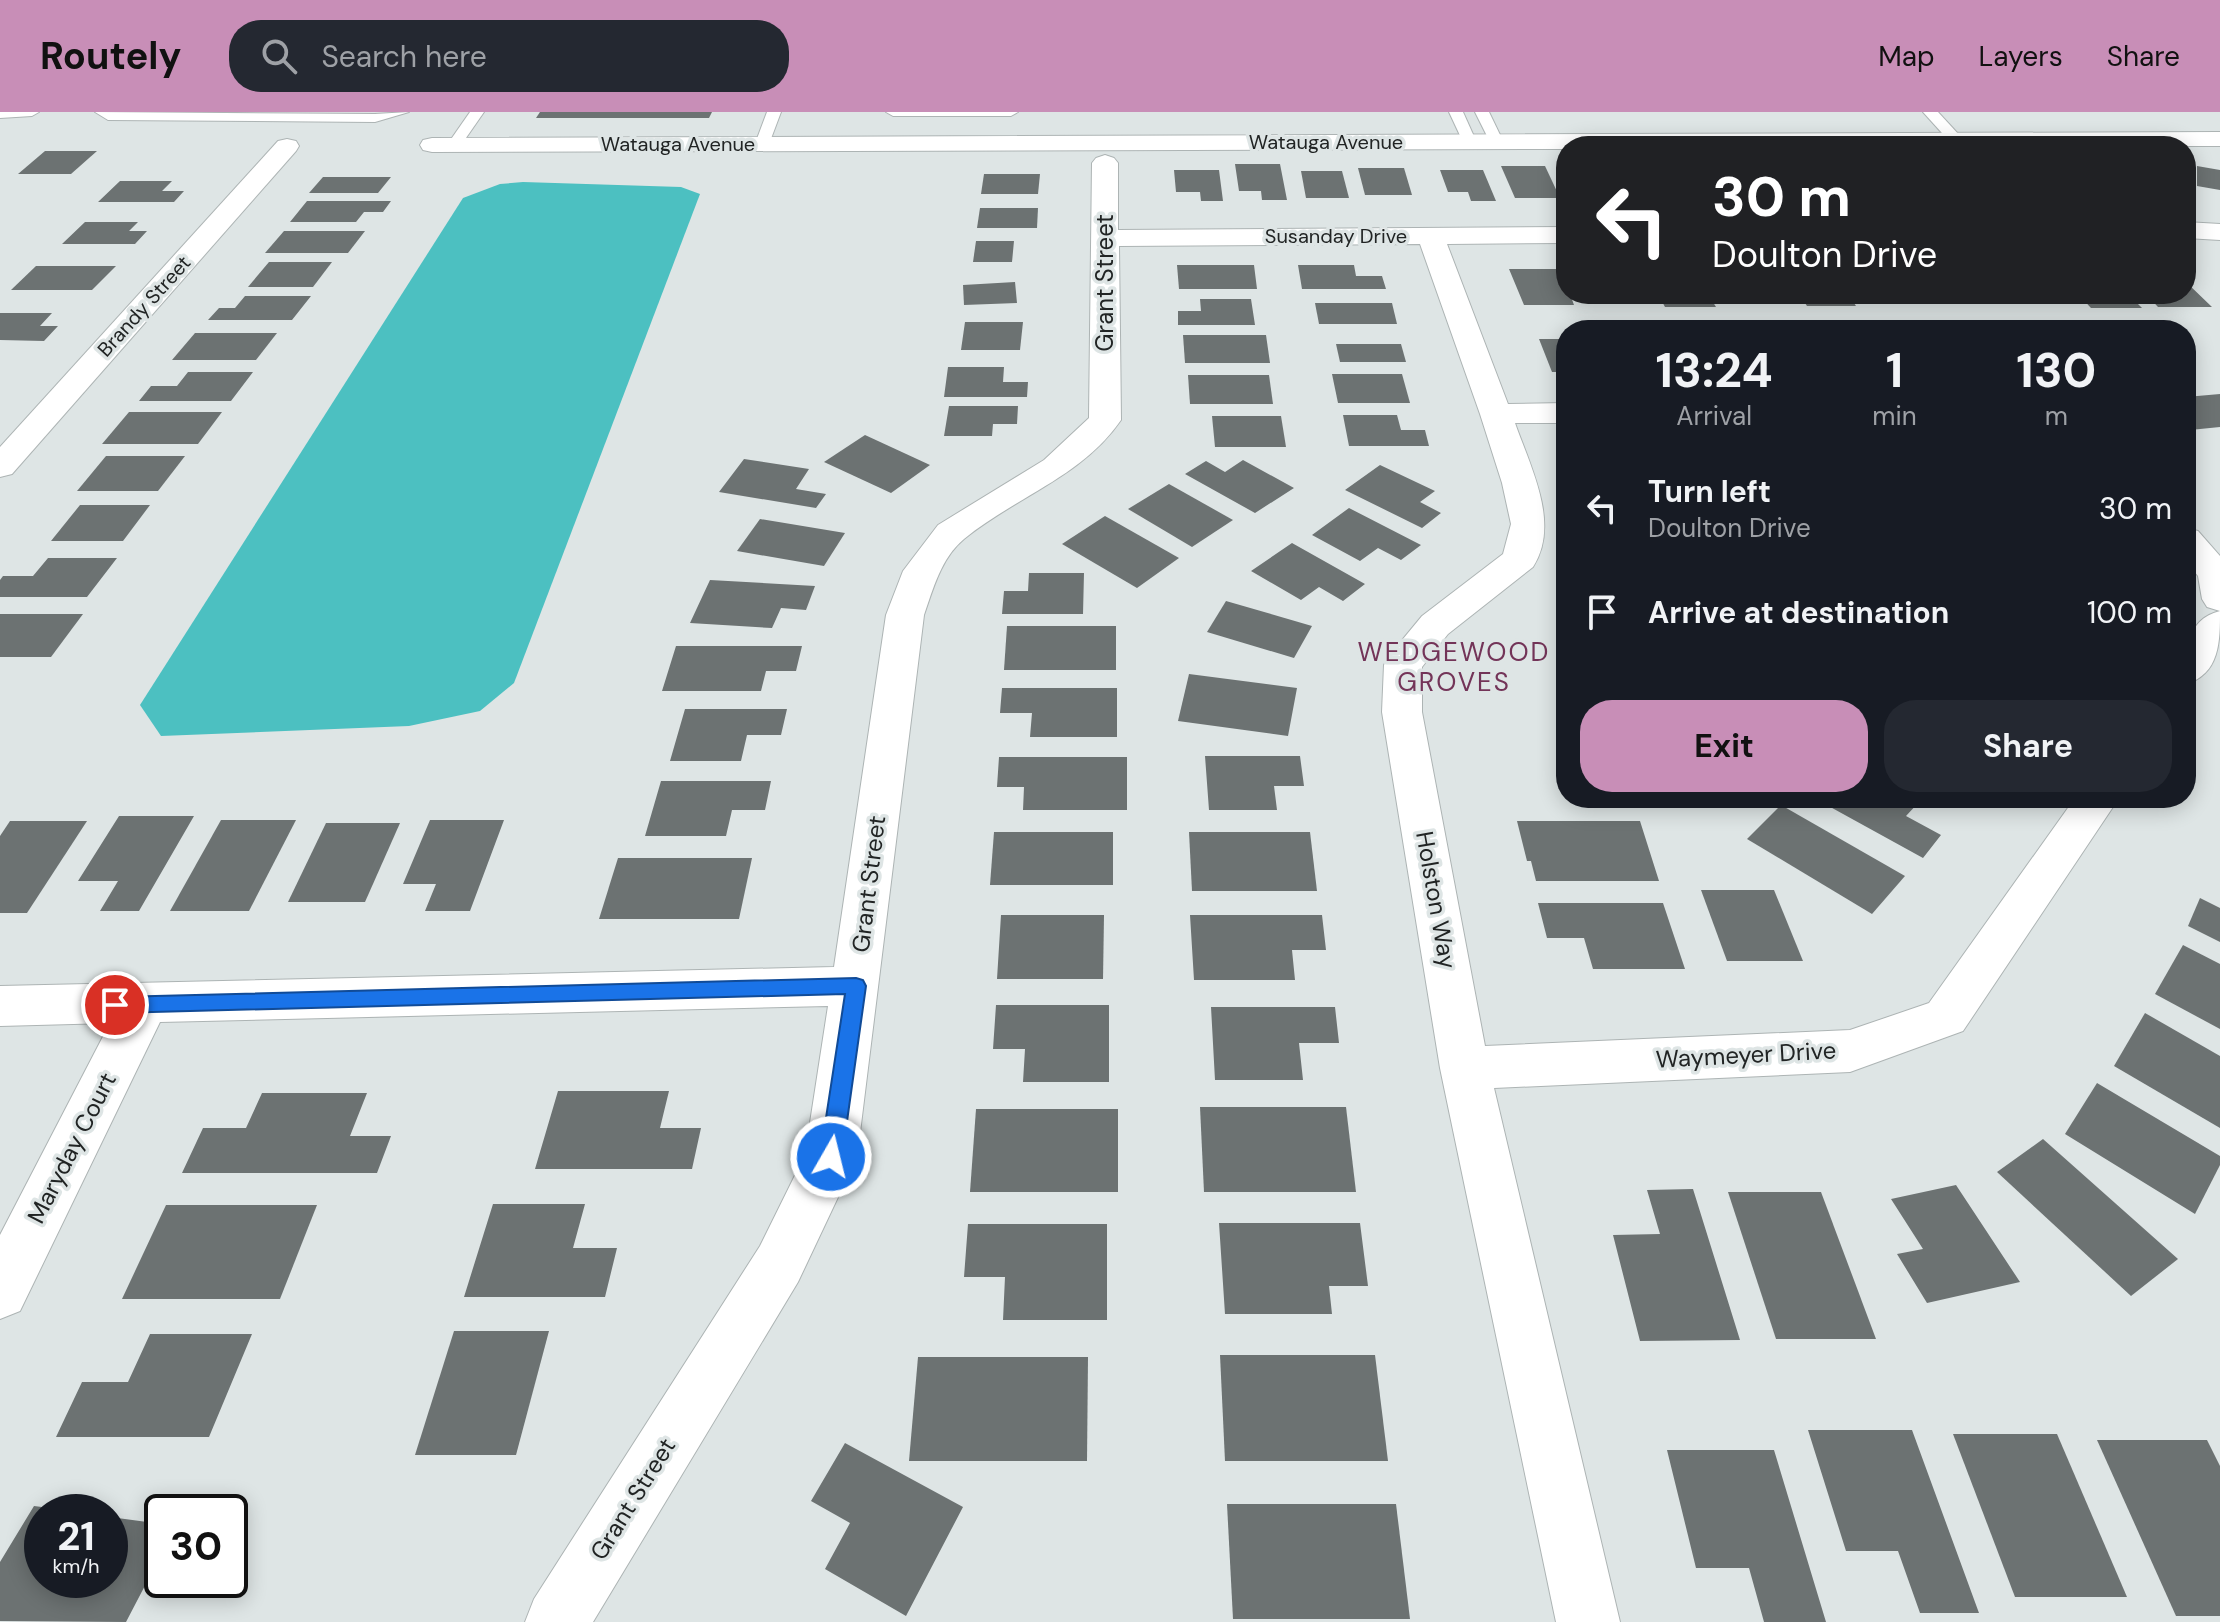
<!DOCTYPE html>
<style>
:root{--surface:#171b24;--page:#242831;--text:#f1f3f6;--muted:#9ea1a6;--accent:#c88eb7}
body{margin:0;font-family:"DM Sans",sans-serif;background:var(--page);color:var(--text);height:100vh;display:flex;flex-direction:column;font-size:30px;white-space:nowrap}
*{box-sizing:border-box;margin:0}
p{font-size:26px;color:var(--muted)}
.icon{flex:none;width:44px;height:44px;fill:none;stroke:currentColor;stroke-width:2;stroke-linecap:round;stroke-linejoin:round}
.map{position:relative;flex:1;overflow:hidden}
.details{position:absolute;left:1556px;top:208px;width:640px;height:488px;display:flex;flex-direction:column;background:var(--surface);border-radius:32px;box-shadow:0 4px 20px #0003}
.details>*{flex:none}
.banner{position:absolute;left:1556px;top:24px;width:640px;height:168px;border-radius:32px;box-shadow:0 4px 20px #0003;background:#202124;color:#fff;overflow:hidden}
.speed{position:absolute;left:24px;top:1382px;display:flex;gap:16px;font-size:40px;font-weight:700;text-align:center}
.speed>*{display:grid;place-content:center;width:104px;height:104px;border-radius:50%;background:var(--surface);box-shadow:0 4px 20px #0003;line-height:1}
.speed small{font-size:20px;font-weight:400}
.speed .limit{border:4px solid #111;border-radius:12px;background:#fff;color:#111}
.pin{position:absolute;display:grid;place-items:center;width:68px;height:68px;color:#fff;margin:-34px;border:4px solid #fff;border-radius:50%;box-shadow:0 2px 8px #0007}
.me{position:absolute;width:88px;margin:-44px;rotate:8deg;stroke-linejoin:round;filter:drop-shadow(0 0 6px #0008)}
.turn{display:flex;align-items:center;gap:28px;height:168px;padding:0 24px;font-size:36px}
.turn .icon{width:104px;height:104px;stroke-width:2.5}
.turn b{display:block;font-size:56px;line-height:68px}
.eta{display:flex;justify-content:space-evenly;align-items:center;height:136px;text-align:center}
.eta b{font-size:48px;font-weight:700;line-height:56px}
.cta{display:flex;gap:16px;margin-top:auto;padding:16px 24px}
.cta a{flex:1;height:92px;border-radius:32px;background:var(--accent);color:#111;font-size:32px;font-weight:700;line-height:92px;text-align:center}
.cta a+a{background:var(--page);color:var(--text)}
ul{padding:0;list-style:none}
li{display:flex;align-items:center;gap:24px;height:104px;padding:0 24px}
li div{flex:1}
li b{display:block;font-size:30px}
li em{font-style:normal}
header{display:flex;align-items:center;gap:48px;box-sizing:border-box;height:112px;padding:0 40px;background:var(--accent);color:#111}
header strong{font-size:38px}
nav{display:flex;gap:44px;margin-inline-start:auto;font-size:28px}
.search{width:560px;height:72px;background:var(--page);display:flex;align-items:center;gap:20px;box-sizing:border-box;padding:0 28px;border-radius:32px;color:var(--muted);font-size:30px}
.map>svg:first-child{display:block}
</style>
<header>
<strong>Routely</strong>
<div class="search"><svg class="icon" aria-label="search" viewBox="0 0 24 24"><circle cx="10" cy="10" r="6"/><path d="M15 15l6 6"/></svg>Search here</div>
<nav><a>Map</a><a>Layers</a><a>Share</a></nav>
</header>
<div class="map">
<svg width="2220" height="1510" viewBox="0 0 2220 1510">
<rect width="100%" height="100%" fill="#dee5e5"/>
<polygon fill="#4cc0c1" points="523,70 681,75 700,82 514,571 480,599 409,614 161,624 140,593 463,86 500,72"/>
<g fill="#6c7272">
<polygon points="540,0 712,0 709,6 536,6"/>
<polygon points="45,39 97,39 71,62 18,62"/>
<polygon points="1235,52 1280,52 1287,88 1262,88 1261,79 1239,79"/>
<polygon points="1501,54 1545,54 1560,86 1515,86"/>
<polygon points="2197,54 2220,58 2220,78 2197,74"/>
<polygon points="1358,56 1404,56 1412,83 1365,83"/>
<polygon points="1174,58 1219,58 1223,89 1201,89 1200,80 1176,80"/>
<polygon points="1440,58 1483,58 1496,89 1471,89 1468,80 1448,80"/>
<polygon points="1301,59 1342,59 1349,86 1306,86"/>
<polygon points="984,62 1040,62 1038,82 981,82"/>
<polygon points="323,65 391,65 378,81 309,81"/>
<polygon points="120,69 172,69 162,79 184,79 174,90 98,90"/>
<polygon points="307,89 391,89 383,100 364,100 356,110 290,110"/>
<polygon points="980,96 1038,96 1037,116 977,116"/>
<polygon points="85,110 138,110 129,119 147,119 135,132 62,132"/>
<polygon points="284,119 365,119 348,141 265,141"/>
<polygon points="976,129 1014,129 1012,150 973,150"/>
<polygon points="269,150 332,150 313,175 248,175"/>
<polygon points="1177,153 1254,153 1257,177 1179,177"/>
<polygon points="1298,153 1354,153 1356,164 1382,164 1386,177 1302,177"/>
<polygon points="36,154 116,154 92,178 11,178"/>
<polygon points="1509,157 1558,157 1566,182 1570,182 1574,193 1524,193"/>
<polygon points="1015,170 1017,191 964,193 963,173"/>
<polygon points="2186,170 2212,195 2158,195 2146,182 2186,182"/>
<polygon points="1589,182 1639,182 1643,190 1592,190"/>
<polygon points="1658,182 1708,182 1716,195 1665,195"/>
<polygon points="1735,182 1782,182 1784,186 1737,186"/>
<polygon points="1799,182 1848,182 1856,194 1807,194"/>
<polygon points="1876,182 1920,182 1925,188 1880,188"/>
<polygon points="1938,182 1989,182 1996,189 1943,189"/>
<polygon points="2008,182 2058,182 2067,191 2016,191"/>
<polygon points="2078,182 2128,182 2142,196 2091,196"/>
<polygon points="245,184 311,184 292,208 208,208 219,196 235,196"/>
<polygon points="1200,187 1251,187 1255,213 1178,213 1178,199 1201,199"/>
<polygon points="1315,191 1392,191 1397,212 1319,212"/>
<polygon points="0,201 52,201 40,214 58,214 44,229 0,228"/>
<polygon points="965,210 1023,210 1020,238 961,238"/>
<polygon points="1749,214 1802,214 1804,218 1751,218"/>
<polygon points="195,221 277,221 256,248 172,248"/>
<polygon points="1183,223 1266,223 1270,251 1185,251"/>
<polygon points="1539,227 1566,227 1566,260 1552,260"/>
<polygon points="1336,232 1401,232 1406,250 1340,250"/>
<polygon points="948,255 1004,255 1003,270 1028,270 1027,285 944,285"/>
<polygon points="188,260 253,260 231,289 139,289 151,274 177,274"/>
<polygon points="1332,262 1402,262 1410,291 1338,291"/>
<polygon points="1188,263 1269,263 1273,292 1190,292"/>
<polygon points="2220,282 2220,315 2190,318 2186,314 2186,304 2192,304 2186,298 2186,285"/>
<polygon points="949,294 1018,294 1017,312 993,312 992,324 944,324"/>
<polygon points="129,300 222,300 198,332 102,332"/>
<polygon points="1343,303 1397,303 1401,318 1425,318 1429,334 1349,334"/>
<polygon points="1212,304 1281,304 1286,335 1215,335"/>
<polygon points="865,323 930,353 891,381 824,350"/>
<polygon points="106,344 185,344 158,379 77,379"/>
<polygon points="744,347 809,357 796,377 826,382 816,396 719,380"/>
<polygon points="1243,348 1294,376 1255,401 1185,362 1206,349 1225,360"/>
<polygon points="1380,353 1435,379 1420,390 1441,401 1422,416 1345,378"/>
<polygon points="1169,372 1233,408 1192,435 1128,397"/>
<polygon points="80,393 150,393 123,429 51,429"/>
<polygon points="1349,396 1421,433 1401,448 1378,436 1360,449 1312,423"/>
<polygon points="1105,404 1179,446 1137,476 1062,432"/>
<polygon points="760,407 845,421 824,454 737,439"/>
<polygon points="1292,431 1365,472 1343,489 1319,475 1301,488 1251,459"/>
<polygon points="48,446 117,446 87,485 0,485 0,468 3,464 33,464"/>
<polygon points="1029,461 1084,461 1083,502 1002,502 1004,479 1028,479"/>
<polygon points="710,468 815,474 806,498 781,496 772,516 690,511"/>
<polygon points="1226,489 1312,514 1294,546 1207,520"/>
<polygon points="0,502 83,502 51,545 0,545"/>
<polygon points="1007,514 1116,514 1116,558 1004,558"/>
<polygon points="676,534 802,534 796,559 766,559 761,579 662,579"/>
<polygon points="1189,562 1297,576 1288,624 1178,609"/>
<polygon points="1002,576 1117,576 1117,625 1030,625 1032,601 1000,601"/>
<polygon points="685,597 787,597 781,623 747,623 741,649 670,649"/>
<polygon points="1205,644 1300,644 1304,674 1274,674 1277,698 1209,698"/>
<polygon points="999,645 1127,645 1127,698 1023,698 1024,675 997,675"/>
<polygon points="661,669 771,669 765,698 732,698 726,724 645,724"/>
<polygon points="1814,686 1913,686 1919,690 1906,704 1941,723 1923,746"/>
<polygon points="1781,693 1905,764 1872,802 1747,727"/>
<polygon points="119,704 194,704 139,799 100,799 118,769 78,769"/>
<polygon points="221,708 296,708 249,799 170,799"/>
<polygon points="430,708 504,708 470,799 425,799 436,772 403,772"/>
<polygon points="10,709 87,709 27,801 0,801 0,724"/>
<polygon points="1517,709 1640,709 1659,769 1536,769 1531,749 1527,749"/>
<polygon points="326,711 400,711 365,790 288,790"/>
<polygon points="994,720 1113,720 1113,773 990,773"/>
<polygon points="1189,720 1310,720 1317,779 1192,779"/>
<polygon points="618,746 752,746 739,807 599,807"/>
<polygon points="1701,778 1774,778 1803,849 1727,849"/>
<polygon points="2200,786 2220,796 2220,830 2188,814"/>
<polygon points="1538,791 1663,791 1685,857 1593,857 1584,826 1547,826"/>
<polygon points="1001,803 1104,803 1103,867 997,867"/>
<polygon points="1190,803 1322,803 1326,838 1292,838 1295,868 1194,868"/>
<polygon points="2183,833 2220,852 2220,917 2155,882"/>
<polygon points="996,893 1109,893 1109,970 1023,970 1025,937 993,937"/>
<polygon points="1211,895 1335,895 1339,931 1299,931 1303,968 1215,968"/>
<polygon points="2145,901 2220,944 2220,1016 2114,954"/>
<polygon points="2097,971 2220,1044 2220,1053 2195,1102 2065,1022"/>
<polygon points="558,979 669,979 660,1016 701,1016 692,1057 535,1057"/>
<polygon points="262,981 367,981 350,1024 391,1024 377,1061 182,1061 203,1016 246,1016"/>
<polygon points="1200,995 1346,995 1356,1080 1204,1080"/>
<polygon points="976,997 1118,997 1118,1080 970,1080"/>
<polygon points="2043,1027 2178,1147 2131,1184 1997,1060"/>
<polygon points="1956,1073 2020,1170 1927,1191 1897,1142 1923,1137 1891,1087"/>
<polygon points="1693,1077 1740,1228 1640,1229 1613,1123 1660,1122 1647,1078"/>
<polygon points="1728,1080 1821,1080 1876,1227 1776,1227"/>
<polygon points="493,1092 585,1092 573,1136 617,1136 605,1185 464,1185"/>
<polygon points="166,1093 317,1093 280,1187 122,1187"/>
<polygon points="1219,1111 1360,1111 1368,1174 1329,1174 1332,1202 1225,1202"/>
<polygon points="968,1112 1107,1112 1107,1208 1003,1208 1005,1165 964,1165"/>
<polygon points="454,1219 549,1219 516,1343 415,1343"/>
<polygon points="150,1222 252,1222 209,1325 56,1325 82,1270 128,1270"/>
<polygon points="1220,1243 1375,1243 1388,1349 1225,1349"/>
<polygon points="918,1245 1088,1245 1087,1349 909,1349"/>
<polygon points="1808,1318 1912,1318 1979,1501 1920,1501 1898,1439 1846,1439"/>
<polygon points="1953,1322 2057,1322 2127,1485 2015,1485"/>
<polygon points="2097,1328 2207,1328 2220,1354 2220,1504 2176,1504"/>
<polygon points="845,1331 963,1395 906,1504 825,1457 850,1411 811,1389"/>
<polygon points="1667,1338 1774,1338 1826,1510 1764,1510 1749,1456 1696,1456"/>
<polygon points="1227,1392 1396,1392 1410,1507 1233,1507"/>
<polygon points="34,1394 65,1398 42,1400 42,1468 110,1468 110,1405 162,1412 162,1441 126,1510 0,1509 0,1450"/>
</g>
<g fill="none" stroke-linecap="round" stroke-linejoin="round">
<g stroke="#adb4b4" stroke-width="2">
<g id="service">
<polygon points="0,0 39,0 32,4 0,6"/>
<polygon points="95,0 375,2 409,0 375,10 108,8"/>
<polygon points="470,0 484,0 459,36 449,36 447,33"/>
<polygon points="767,0 781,0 769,32 762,36 755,32"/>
<polygon points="886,0 1018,0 1011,4 893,4"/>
<polygon points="1449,0 1463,0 1476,29 1474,32 1464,32"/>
<polygon points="1475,0 1489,0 1503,29 1501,32 1491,32"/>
<polygon points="1923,0 1938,0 1961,25 1961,31 1951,31"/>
</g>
</g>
<g stroke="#adb4b4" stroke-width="2">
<g id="minor">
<polygon points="2220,20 2220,34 1566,34 1566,37 432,40 423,38 420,33 423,28 432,26"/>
<polygon points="287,27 296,29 299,34 296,39 12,362 0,365 0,335 278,29"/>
<path d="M1105,43L1114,46L1118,51V118L1566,115V131L1447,132L1508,292L1566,291V311H1515C1530,354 1561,412 1533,455L1448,522L1422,555V600L1485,934L1850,918L1929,891L2075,686H2119L1963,919L1850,960L1494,976L1620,1510H1556L1440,956L1382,600L1384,553L1389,544L1422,504L1503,442L1511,412L1502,371L1480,302L1420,132L1119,134L1121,308C1082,365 1015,385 964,427C941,446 933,477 924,503L857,1045L798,1170L593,1510H525L534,1487L760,1134L805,1043L828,894L160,910L20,1199L0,1207V1123L110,911L0,914V874L834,855L886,503L903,459L938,413L1044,348L1089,306L1092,51L1096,46Z"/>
<polygon points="2186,110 2220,112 2220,128 2186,126"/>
<polygon points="2186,416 2198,419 2220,444 2220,499 2207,495 2202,487 2198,464 2186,449"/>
<path d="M2220,499C2220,529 2220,562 2186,572C2186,542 2184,508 2220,499Z"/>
</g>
</g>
<use href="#service" fill="#fff" fill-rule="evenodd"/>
<use href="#minor" fill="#fff" fill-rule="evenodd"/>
</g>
<polygon fill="#1a73e8" stroke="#114b97" stroke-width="2" points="856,866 863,868 866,874 842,1045 839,1052 831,1055 824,1052 820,1045 845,882 115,901 108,899 105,893 108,887 115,885"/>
<g text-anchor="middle" stroke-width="7" stroke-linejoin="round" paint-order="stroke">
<g font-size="20" fill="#212424" stroke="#dee5e5">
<text x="1326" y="37">Watauga Avenue</text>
<text x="678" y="39">Watauga Avenue</text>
<text x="1336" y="131">Susanday Drive</text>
<text transform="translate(144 194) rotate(-48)" y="7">Brandy Street</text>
</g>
<g font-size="24" fill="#212424" stroke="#dee5e5">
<text transform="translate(1105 171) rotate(-90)" y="8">Grant Street</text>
<text transform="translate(869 772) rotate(-83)" y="8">Grant Street</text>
<text transform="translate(1436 788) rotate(80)" y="8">Holston Way</text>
<text transform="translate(1746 943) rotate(-3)" y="8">Waymeyer Drive</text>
<text transform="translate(72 1036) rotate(-63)" y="8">Maryday Court</text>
<text transform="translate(633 1387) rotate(-58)" y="8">Grant Street</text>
</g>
<g font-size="26" letter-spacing="2" fill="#733458" stroke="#dee5e5">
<text x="1454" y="549">WEDGEWOOD<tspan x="1454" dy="30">GROVES</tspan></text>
</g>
</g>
</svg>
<div class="speed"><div>21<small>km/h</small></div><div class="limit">30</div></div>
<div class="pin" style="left:115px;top:893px;background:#d93025"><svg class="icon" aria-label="arrive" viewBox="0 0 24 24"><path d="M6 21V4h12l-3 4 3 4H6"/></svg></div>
<svg class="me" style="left:831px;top:1045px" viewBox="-20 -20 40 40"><circle r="17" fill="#1a73e8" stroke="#fff" stroke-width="3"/><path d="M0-11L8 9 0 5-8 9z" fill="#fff"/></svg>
<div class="banner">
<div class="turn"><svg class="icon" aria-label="left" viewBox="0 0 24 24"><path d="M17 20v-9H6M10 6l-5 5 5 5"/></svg><div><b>30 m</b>Doulton Drive</div></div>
</div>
<section class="details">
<div class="eta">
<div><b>13:24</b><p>Arrival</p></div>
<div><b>1</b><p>min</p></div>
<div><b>130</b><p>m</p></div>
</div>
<ul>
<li><svg class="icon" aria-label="left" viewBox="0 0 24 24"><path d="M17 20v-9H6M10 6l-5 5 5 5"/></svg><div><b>Turn left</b><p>Doulton Drive</p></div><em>30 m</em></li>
<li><svg class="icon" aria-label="arrive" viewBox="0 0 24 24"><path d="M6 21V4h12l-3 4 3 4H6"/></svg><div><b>Arrive at destination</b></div><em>100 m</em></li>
</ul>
<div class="cta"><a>Exit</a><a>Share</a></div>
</section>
</div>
